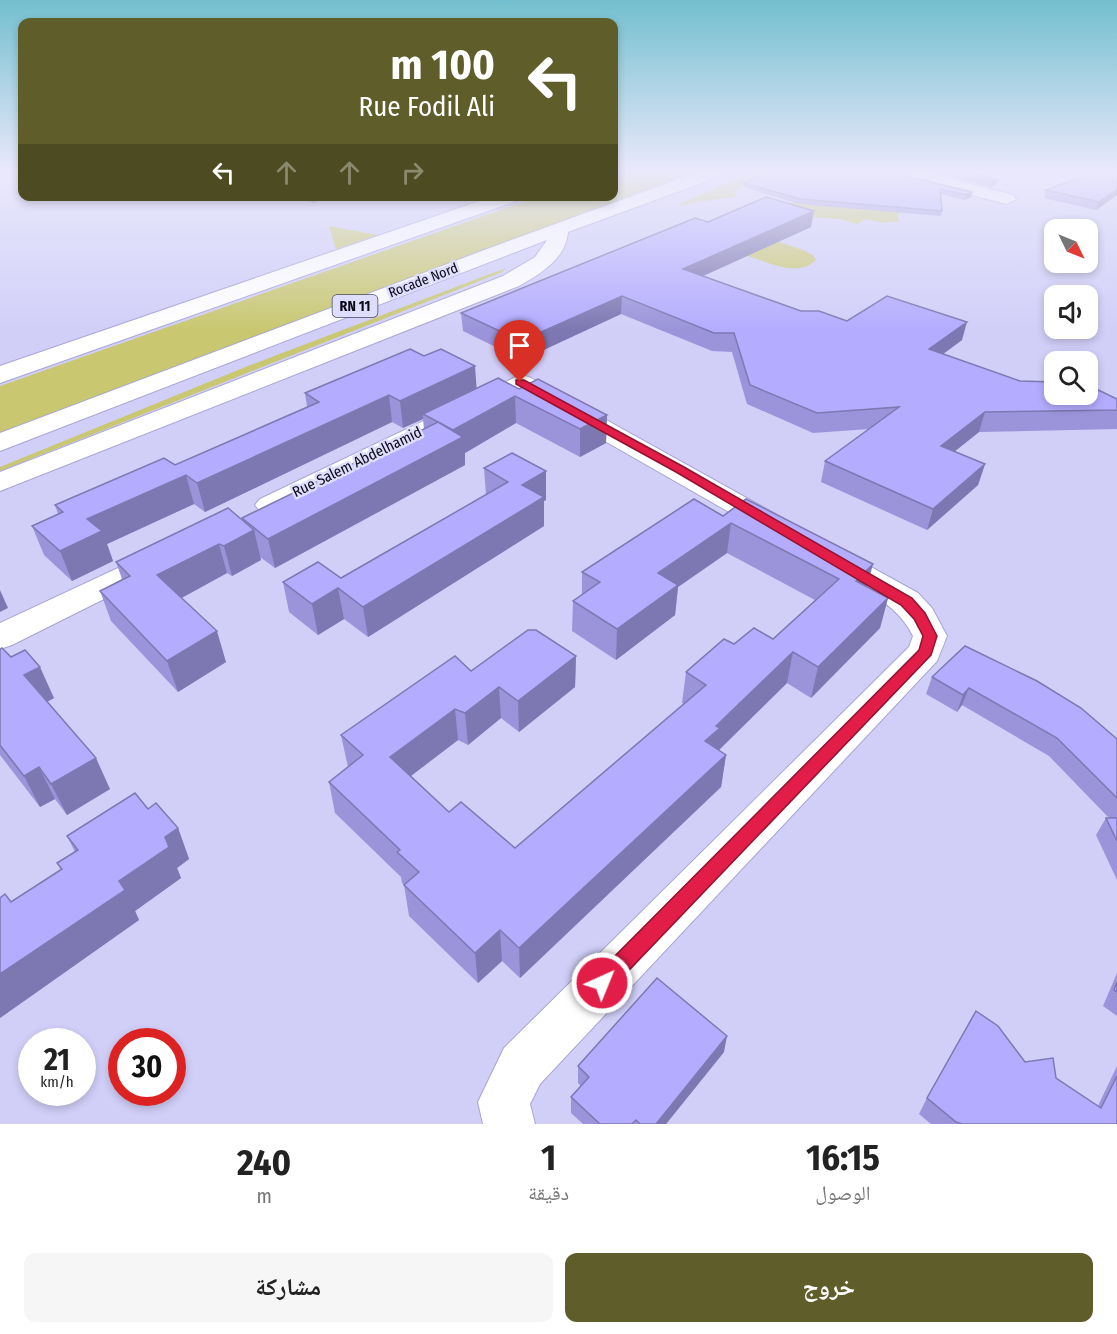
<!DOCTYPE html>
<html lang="ar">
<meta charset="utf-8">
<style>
:root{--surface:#fff;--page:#f6f6f6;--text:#222;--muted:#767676;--accent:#5f5e2b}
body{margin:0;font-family:"Fira Sans Condensed","Noto Naskh Arabic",sans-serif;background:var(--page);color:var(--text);direction:rtl;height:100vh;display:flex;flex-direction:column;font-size:22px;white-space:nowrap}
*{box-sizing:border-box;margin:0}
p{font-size:20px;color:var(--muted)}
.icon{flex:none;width:33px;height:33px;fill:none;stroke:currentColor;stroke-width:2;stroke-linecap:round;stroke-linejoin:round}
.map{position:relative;height:1124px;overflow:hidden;direction:ltr}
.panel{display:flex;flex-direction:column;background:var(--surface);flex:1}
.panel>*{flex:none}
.banner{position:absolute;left:18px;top:18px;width:600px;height:183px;border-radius:12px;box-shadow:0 3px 9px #0003;direction:rtl;background:#5f5e2b;color:#fff;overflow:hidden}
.needle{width:39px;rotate:133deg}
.tools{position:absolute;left:1044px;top:219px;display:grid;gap:12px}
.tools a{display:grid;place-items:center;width:54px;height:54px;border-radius:12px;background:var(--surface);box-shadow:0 3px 9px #0003;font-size:30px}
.speed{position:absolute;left:18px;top:1028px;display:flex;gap:12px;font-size:30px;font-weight:700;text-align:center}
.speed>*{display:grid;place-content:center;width:78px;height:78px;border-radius:50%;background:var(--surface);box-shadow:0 3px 9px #0003;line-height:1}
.speed small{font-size:15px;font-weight:400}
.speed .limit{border:9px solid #d22;background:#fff;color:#111}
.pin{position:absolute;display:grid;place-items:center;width:51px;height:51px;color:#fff;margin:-62px -26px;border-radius:50% 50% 50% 0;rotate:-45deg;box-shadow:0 0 6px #0007}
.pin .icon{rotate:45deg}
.me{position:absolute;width:66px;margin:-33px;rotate:44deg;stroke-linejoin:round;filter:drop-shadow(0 0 4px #0008)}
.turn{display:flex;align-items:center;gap:21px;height:126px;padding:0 24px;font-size:27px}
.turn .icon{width:78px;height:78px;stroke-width:2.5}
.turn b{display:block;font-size:42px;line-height:51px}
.lanes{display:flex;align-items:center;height:57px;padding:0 24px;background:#0003;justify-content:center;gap:30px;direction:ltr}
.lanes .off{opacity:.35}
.eta{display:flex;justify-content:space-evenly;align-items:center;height:102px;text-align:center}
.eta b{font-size:36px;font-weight:700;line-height:42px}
.cta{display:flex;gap:12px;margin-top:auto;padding:12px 24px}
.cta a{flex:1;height:69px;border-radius:12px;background:var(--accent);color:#fff;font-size:24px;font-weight:700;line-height:69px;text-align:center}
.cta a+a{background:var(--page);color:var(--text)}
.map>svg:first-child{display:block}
</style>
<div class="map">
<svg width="1117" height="1124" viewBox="0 0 1117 1124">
<rect width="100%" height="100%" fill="#d1cff8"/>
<g fill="#c9c870">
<polygon points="614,173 690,173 0,433 0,386 537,197 614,196"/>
<polygon points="752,173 775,173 734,191 736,196 675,206"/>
<polygon points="794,202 903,212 897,214 899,221 883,223 866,219 857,224 840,219 810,217 781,204"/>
<polygon points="329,226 378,235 336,249"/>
<path d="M732,226L803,250L813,255L816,260C799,278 767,262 748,256Z"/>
<polygon points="506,268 502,272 0,471 0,467 248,366"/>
</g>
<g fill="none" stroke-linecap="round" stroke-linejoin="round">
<g stroke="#a7a4d5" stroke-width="2">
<g id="minor">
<polygon points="900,173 928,173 1013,195 1016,199 1007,204 902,177"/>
<polygon points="520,375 529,377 786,520 790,526 786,532 775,535 764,532 519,392 280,511 270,514 260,511 255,505 260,499"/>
<polygon points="161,548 172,551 177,558 172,565 12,645 0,649 0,623"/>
<path d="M831,548L842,551L918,593L932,608L947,636L937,661L540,1084L530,1104L535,1124H483L478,1102L504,1048L909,647L913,636C896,600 853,584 820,565L815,558L820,551Z"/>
</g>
</g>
<g stroke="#a7a4d5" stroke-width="2">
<g id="motorway">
<path d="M695,173H721L718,177L568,232C566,259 540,274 519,286L0,491V472L503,276L535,257L547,240L0,451V433L487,249Z"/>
<polygon points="494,196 522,196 519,200 0,383 0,366"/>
</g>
</g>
<use href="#minor" fill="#fff" fill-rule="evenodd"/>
<use href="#motorway" fill="#fff" fill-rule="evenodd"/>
</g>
<g fill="#9b94da">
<polygon points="937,173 970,173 996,184 991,187"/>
<polygon points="1117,173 1117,195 1096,210 1044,198 1046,190"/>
<polygon points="826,174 902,175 971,197 965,200 941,194 942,211 941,216 799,204 744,187 744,183"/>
<polygon points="292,196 326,196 313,203"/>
<polygon points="708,222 811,227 703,276 801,311 847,321 962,340 943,354 1020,381 1117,399 1117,429 979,432 954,452 985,464 978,485 927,530 821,482 825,461 869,429 813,433 747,404 732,352 712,351 621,314 522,360 463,331 461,313"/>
<polygon points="476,388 519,389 607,415 606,443 580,457 516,423 465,453 465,465 275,568 260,557 261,560 232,576 227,573 181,598 226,662 178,692 111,621 100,591 122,579 116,562 243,521 242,518 424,429 423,419 403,428 392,422 205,512 194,504 107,544 113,561 72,581 44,555 32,526 58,514 55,505 175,465 307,407 305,393"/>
<polygon points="484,468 546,500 544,501 544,526 368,637 344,619 318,635 289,612 283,582 341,578 486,495"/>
<polygon points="723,516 888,598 880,628 811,698 787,683 718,750 726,755 721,787 520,978 502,961 478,983 409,916 404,885 402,883 401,877 335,813 329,782 348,767 341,735 471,671 576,656 575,687 519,732 501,718 468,745 458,740 411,776 449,812 515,848 684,704 682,703 686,672 734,644 773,639 815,600 727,553 678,587 675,615 616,660 572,631 573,601 582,595 582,572"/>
<polygon points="965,646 1117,739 1117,880 1096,835 1106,818 1109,818 1049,756 962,705 957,712 926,694 932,677"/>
<polygon points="0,649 11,657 54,698 47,702 110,789 67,815 55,799 40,807 0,755"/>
<polygon points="148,809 178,828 189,859 177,868 181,878 135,911 139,920 0,1018 0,898 11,902 61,870 57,863 75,852 67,836"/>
<polygon points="1117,973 1117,1016 1103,1006"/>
<polygon points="724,1052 666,1124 583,1124 571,1113 571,1097 581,1086 578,1083 578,1066"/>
<polygon points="1025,1062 1056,1078 1098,1106 1117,1066 1117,1124 931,1124 919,1114 927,1098"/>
</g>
<g fill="#7e78b2">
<polygon points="998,180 996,184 991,187 992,182"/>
<polygon points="1117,189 1117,195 1096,210 1099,202"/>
<polygon points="972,192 971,197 965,200 966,195"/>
<polygon points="312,196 326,196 313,203"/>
<polygon points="814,211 811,227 681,286 683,269"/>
<polygon points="622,296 621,314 522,360 521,341"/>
<polygon points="967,322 962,340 924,368 929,349"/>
<polygon points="475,366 477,393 423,414 423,419 403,428 400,401"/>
<polygon points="389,395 392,422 205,512 197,483"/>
<polygon points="515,396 516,423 465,453 465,465 275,568 268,539 453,430"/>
<polygon points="985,412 979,432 935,467 941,446"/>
<polygon points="607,415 606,443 580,457 580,429"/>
<polygon points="985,464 978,485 927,530 933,509"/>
<polygon points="546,471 546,500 544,501 544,526 368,637 363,607 522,485"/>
<polygon points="186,475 194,504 107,544 113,561 72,581 60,551 87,519"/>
<polygon points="731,523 727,553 678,587 675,615 616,660 617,629 658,573"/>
<polygon points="254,530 261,560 232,576 224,546"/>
<polygon points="219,544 227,573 167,606 157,575"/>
<polygon points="873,564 865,594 856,581"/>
<polygon points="338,588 344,619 318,635 312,604"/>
<polygon points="0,590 8,608 0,612"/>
<polygon points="888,598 880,628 811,698 818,667"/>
<polygon points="217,631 226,662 178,692 167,661"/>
<polygon points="793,652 787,683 716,753 705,741 716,726"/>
<polygon points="576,656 575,687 519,732 518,701"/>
<polygon points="40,667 54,698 39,706 24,675"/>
<polygon points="499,687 501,718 468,745 465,713"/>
<polygon points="969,688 962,705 957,712 963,695"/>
<polygon points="455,709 458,740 395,788 390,757"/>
<polygon points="726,755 721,787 520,978 519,948"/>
<polygon points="96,758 110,789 67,815 51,784"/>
<polygon points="39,767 55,799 40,807 24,776"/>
<polygon points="178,828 189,859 177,868 181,878 135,911 139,920 0,1018 0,974 119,881 165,837"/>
<polygon points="500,930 502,961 478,983 475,953"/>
<polygon points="727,1036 724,1052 666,1124 656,1124"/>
</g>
<g fill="#b4acfe" stroke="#7e78b2" stroke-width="1.5">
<polygon points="766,173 822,173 826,174 828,173 902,173 902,175 972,192 966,195 940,189 942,211 800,199 744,183"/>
<polygon points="956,173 970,173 998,180 992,182"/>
<polygon points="1092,173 1117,173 1117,189 1099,202 1046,190"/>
<polygon points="766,197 814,211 683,269 801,311 819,311 847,321 887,296 967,322 929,349 1020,381 1054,382 1054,394 1088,394 1088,385 1117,399 1117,410 985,412 941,446 985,464 933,509 825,461 899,407 817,413 750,385 734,333 714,333 622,296 521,341 461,313 695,218 708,222"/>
<polygon points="410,349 424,356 441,349 475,366 400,401 389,395 197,483 186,475 87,519 102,531 60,551 32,526 63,512 55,505 164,458 175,465 319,402 305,393"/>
<polygon points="498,378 519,389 538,379 607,415 580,429 515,396 453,430 423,414"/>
<polygon points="438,422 463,437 268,539 242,518"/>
<polygon points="512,453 546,471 522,485 544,497 363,607 338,588 312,604 283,582 318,562 341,578 508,482 484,468"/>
<polygon points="694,499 723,516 746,499 873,564 856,581 888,598 818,667 793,652 716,726 720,728 705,741 726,755 519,948 500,930 475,953 404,885 419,872 397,852 400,850 329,782 363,755 341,735 455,656 471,671 528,630 536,630 576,656 518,701 499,687 465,713 455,709 390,757 449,812 461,802 515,848 706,685 686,672 724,639 734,644 754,628 773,639 839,579 731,523 658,573 678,585 617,629 573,601 600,582 582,572"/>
<polygon points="228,508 254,530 224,546 219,544 157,575 217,631 167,661 100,591 130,576 116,562"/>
<polygon points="965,646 1037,681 1081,708 1117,739 1117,798 1057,738 969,688 963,695 932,677"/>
<polygon points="2,648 11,657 25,650 40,667 24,675 96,758 51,784 39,767 24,776 0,745 0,649"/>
<polygon points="135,793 148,809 156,803 178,828 165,837 169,847 119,881 125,890 0,974 0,898 5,894 11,902 62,869 57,863 78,850 67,836"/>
<polygon points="1106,818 1117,818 1117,841"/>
<polygon points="657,978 727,1036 656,1124 640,1124 636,1120 632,1124 600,1124 571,1097 589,1077 578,1066"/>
<polygon points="1117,982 1117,992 1114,990"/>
<polygon points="976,1011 998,1026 1025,1062 1053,1058 1056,1078 1101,1108 1117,1076 1117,1124 962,1124 956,1122 927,1098"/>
</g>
<linearGradient id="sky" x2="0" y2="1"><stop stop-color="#73bfcf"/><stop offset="0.52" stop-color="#eae9fc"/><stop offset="1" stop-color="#eae9fc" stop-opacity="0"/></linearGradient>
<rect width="1117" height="330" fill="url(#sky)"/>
<polygon fill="#e11d48" stroke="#92132f" stroke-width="1.5" points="516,380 524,380 684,467 912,598 925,613 937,636 931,655 610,990 602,993 595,990 592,983 595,976 919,650 923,636 914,619 901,605 676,472 516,384"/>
<g text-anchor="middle" stroke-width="5" stroke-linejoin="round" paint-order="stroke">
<g font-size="14" fill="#0b0819" stroke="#deddfc">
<text transform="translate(423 280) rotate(-21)" y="5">Rocade Nord</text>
</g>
<rect fill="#deddfc" stroke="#4a485d" stroke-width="1.5" x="332.5" y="295" width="45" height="22" rx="4.5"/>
<g font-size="14" font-weight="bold" fill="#0b0819">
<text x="355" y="311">RN 11</text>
</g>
<g font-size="15" fill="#0b0819" stroke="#deddfc">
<text transform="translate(357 462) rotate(-26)" y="5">Rue Salem Abdelhamid</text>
</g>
</g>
</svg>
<div class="tools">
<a><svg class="needle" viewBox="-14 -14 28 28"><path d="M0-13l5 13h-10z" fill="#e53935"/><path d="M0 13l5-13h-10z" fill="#767676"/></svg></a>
<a><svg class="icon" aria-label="sound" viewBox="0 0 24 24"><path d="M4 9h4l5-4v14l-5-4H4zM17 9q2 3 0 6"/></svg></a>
<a><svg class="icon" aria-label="search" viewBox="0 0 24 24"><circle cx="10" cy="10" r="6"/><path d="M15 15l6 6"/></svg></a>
</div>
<div class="speed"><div>21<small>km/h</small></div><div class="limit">30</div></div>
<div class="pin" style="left:520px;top:382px;background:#d93025"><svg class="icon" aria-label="arrive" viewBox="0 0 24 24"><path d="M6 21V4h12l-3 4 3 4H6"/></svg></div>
<svg class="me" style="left:602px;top:983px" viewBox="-20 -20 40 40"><circle r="17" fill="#e11d48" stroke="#fff" stroke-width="3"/><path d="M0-11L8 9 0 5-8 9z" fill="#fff"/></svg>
<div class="banner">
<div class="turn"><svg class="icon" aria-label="left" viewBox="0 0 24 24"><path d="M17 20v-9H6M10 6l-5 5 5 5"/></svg><div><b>100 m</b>Rue Fodil Ali</div></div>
<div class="lanes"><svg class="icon" aria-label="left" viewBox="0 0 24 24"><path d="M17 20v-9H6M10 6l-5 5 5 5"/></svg><svg class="icon off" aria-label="ahead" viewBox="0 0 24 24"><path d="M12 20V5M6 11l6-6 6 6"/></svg><svg class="icon off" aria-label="ahead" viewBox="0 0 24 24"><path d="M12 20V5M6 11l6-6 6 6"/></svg><svg class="icon off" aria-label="right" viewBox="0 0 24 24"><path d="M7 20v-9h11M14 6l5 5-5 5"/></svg></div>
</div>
</div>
<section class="panel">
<div class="eta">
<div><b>16:15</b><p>الوصول</p></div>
<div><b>1</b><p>دقيقة</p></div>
<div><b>240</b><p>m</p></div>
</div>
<div class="cta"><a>خروج</a><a>مشاركة</a></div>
</section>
